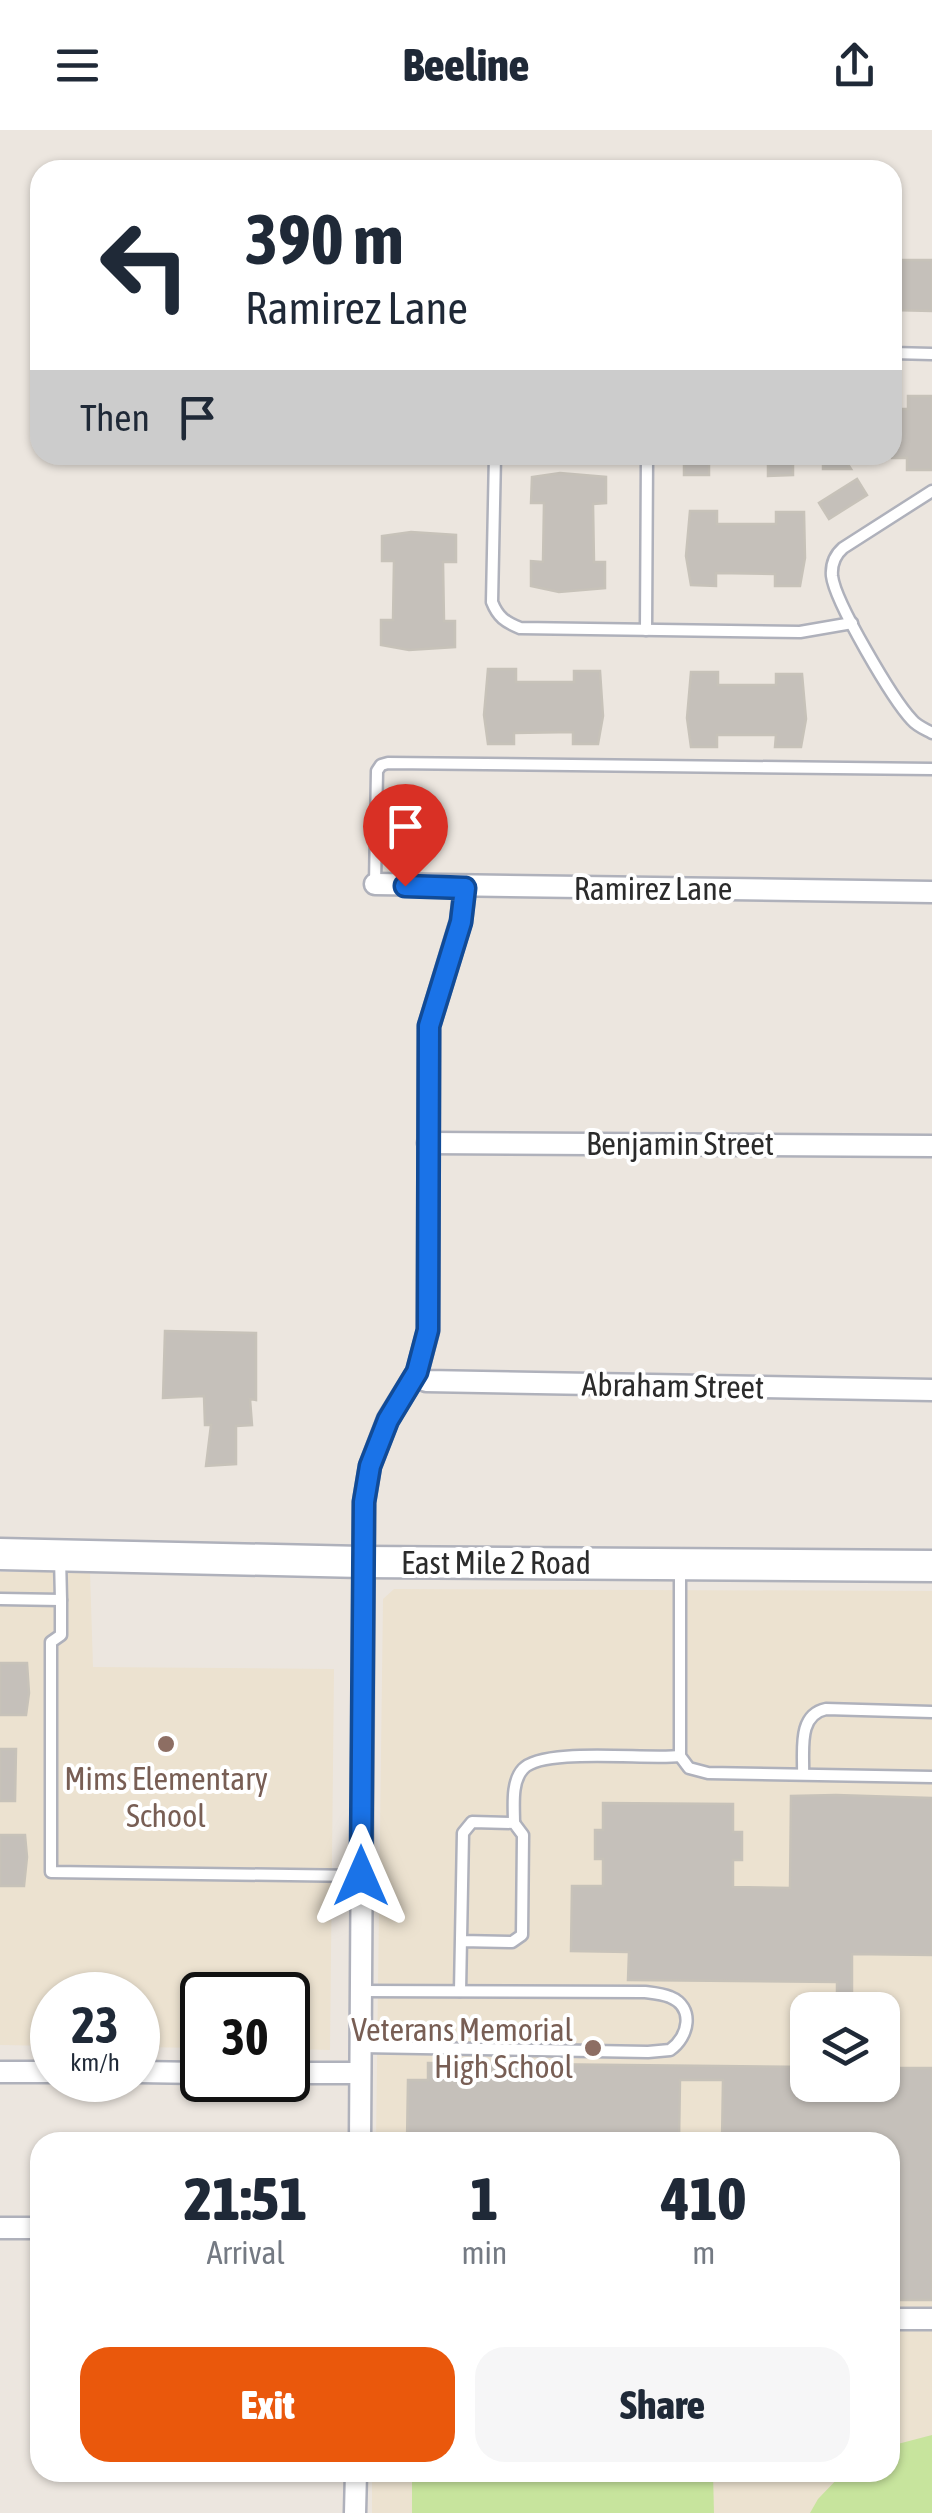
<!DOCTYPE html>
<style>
:root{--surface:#fff;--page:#f6f6f7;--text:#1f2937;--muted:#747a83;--accent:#ea580c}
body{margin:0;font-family:"Asap Condensed",sans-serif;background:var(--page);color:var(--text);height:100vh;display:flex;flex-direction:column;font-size:38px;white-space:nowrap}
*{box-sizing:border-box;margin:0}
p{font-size:32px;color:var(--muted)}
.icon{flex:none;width:55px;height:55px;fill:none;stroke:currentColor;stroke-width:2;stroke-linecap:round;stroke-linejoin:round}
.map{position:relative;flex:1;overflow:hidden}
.sheet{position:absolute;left:30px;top:2002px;width:870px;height:350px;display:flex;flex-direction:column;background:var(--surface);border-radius:30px;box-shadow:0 2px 8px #0004}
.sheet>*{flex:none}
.banner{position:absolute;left:30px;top:30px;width:872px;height:305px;border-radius:30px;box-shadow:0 2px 8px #0004;background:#fff;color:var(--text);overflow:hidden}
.fabs{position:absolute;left:790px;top:1862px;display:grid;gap:20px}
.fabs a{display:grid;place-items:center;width:110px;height:110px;border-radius:20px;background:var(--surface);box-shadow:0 2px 8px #0004;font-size:50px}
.speed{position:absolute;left:30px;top:1842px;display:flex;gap:20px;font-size:50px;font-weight:700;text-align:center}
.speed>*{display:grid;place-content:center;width:130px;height:130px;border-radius:50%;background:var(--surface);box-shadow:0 2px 8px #0004;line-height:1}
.speed small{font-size:25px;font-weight:400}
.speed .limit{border:5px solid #111;border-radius:15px;background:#fff;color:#111}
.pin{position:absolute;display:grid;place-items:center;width:85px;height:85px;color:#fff;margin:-102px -42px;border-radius:50% 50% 50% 0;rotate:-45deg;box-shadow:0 0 10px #0007}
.pin .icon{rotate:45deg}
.me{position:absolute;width:110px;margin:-55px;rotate:0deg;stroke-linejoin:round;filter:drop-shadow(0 0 8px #0008)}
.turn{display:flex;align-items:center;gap:35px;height:210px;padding:0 50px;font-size:45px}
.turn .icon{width:130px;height:130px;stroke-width:2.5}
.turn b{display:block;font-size:70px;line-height:85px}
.then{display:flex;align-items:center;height:95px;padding:0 50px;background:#0003;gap:20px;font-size:38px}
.eta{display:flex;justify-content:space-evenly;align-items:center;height:170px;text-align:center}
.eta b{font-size:60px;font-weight:800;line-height:70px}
.primary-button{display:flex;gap:20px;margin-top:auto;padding:20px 50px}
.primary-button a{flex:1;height:115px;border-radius:30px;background:var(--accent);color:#fff;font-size:40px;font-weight:800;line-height:115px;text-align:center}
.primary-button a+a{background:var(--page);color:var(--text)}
header{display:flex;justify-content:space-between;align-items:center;height:130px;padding:0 50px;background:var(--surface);font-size:45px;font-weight:800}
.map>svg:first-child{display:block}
</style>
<header><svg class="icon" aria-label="menu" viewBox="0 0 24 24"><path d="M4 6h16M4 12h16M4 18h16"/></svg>Beeline<svg class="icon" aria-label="share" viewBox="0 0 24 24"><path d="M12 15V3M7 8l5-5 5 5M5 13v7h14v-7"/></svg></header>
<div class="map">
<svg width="932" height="2383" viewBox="0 0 932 2383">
<rect width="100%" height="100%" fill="#ece6df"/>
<g fill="#ece2d0" fill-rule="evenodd">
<polygon points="0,1442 90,1442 93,1537 334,1539 330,1920 288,1919 288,1865 202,1865 202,1918 138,1917 138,1865 52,1865 52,1916 0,1915"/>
<path d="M394,1459L932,1461V2383H372V2343L890,2342V2012H376L383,1469ZM808,1880H882V1955H808Z"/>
</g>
<g fill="#c7e49d">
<polygon points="932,2305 932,2383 810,2383 818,2369 843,2343 890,2342 890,2316"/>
<polygon points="412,2343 713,2343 714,2383 412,2383"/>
</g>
<g fill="#c5c0ba" stroke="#c7c2b9" stroke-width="2.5">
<polygon points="892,130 932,130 932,181 892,180"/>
<polygon points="908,266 932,266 932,340 907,340 907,328 892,328 892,279 908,279"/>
<rect x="684" y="325" width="25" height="20"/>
<polygon points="768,325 793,325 793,345 768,346"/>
<polygon points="823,325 842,325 851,339 823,339"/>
<polygon points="560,343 606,347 606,373 593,374 594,432 605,432 605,458 559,462 531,456 531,431 543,432 544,373 531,373 532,347"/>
<polygon points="857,349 867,365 829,389 819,373"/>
<polygon points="690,381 717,381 717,394 776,394 776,382 804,382 805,428 800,456 775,456 775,444 716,443 716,456 691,455 686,426"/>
<polygon points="411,402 456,405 456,432 443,432 444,491 455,491 455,517 409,520 381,515 381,490 393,490 394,431 382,431 382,406"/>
<polygon points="488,539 516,539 516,552 574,552 574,541 600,541 603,586 598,614 573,614 573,602 514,603 514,614 488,614 484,585"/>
<polygon points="691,542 718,542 718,555 776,555 776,544 802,544 806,589 801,617 775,617 776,605 717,605 717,617 691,617 687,588"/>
<polygon points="165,1201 256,1203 256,1270 250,1269 252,1295 236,1296 236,1334 206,1336 211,1295 205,1295 204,1266 163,1268"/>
<polygon points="0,1533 27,1533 29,1563 26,1585 0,1585"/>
<polygon points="0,1619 16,1619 15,1671 0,1671"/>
<polygon points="836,1665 932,1668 932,1825 852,1824 852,1880 837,1880 837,1852 628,1850 629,1822 571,1821 572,1756 603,1756 603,1729 595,1729 595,1700 603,1700 603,1673 733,1674 733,1702 742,1702 742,1730 733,1730 733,1757 790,1758 791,1666"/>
<polygon points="0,1705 25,1705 27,1727 24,1756 0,1756"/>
<polygon points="428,1933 808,1937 808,1955 882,1955 882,1938 932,1938 932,2170 890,2170 890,2012 722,2012 723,1950 680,1950 679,2012 407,2012 408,1950 428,1950"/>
</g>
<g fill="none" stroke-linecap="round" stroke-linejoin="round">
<g stroke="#afb1bb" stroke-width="15">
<g id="service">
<polyline points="892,223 932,224"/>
<path d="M495,325L492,472C498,487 505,492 520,498L800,502L852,493"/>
<path d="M932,361L843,418C835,425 831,434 832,446C835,472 893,570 912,590C917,596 925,599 932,603"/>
<polyline points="646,500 647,325"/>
<polyline points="375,754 377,641 381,635 388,633 932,639"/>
<polyline points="680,1435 680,1626 689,1638 708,1643 932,1647"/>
<polyline points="0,1469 61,1470 60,1427"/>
<polyline points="61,1470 61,1505 51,1512 51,1742 361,1746"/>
<path d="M803,1644C804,1621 797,1585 826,1579L932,1582"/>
<path d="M514,1693C514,1676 511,1652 523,1639C543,1617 647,1630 680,1626"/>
<path d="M360,1861L645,1862C653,1863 663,1864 670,1867C695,1877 689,1907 670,1920L648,1922L361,1917"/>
<polyline points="460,1861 463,1703 472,1692 514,1693 523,1705 522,1805 512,1812 461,1811"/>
</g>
</g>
<g stroke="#afb1bb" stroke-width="25">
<g id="minor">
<polyline points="375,754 932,762"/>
<polyline points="428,1013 932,1016"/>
<polyline points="417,1242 426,1251 932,1260"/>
<polyline points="0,1942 52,1942"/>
<polyline points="138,1942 202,1943"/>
<polyline points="288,1943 360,1943"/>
<polyline points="360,2012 364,1372 370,1336 388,1289 417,1242 428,1201 429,896 461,791 465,758"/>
<polyline points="0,2098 40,2098"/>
<polyline points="890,2189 932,2189"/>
<polyline points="355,2383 356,2342"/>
</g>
</g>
<g stroke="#afb1bb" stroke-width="35">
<polyline id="secondary" points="0,1424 362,1432 932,1436"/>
</g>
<use href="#service" stroke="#fff" stroke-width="10"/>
<use href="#minor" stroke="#fff" stroke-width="20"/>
<use href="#secondary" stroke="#fff" stroke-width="30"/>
</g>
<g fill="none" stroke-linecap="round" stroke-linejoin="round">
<g stroke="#114b97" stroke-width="25">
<polyline id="route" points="361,1746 364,1372 370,1336 388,1290 417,1242 428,1200 429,896 461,792 465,758 405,756"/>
</g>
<use href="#route" stroke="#1a73e8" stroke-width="18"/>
</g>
<g fill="#8d6e63" stroke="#fff" stroke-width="4">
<circle cx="166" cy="1614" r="10"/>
<circle cx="593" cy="1918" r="10"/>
</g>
<g text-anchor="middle" stroke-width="8" stroke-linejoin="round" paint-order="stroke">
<g font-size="32" fill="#2b2b2b" stroke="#fff">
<text x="653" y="770">Ramirez Lane</text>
<text x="680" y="1025">Benjamin Street</text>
<text transform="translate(673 1256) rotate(1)" y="11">Abraham Street</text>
<text x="496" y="1444">East Mile 2 Road</text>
</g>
<g font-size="32" fill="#785e54" stroke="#fff">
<text x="166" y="1660">Mims Elementary<tspan x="166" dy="37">School</tspan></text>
<text x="573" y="1911" text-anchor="end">Veterans Memorial<tspan x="573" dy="37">High School</tspan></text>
</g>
</g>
</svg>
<div class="fabs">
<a><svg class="icon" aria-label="layers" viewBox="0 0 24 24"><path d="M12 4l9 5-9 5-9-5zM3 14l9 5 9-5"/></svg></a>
</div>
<div class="speed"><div>23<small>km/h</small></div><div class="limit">30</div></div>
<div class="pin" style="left:405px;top:756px;background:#d93025"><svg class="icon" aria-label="arrive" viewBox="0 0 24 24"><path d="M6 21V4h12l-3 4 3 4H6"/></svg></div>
<svg class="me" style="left:361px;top:1746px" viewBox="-20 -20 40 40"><path d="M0-17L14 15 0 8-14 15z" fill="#1a73e8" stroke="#fff" stroke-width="4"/></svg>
<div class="banner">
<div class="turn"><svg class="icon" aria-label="left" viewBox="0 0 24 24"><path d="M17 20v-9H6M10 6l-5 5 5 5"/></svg><div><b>390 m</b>Ramirez Lane</div></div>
<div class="then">Then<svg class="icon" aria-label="arrive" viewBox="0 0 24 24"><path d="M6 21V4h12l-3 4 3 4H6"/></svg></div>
</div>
<section class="sheet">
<div class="eta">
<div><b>21:51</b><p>Arrival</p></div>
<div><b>1</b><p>min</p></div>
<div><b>410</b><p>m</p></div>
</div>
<div class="primary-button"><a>Exit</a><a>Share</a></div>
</section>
</div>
